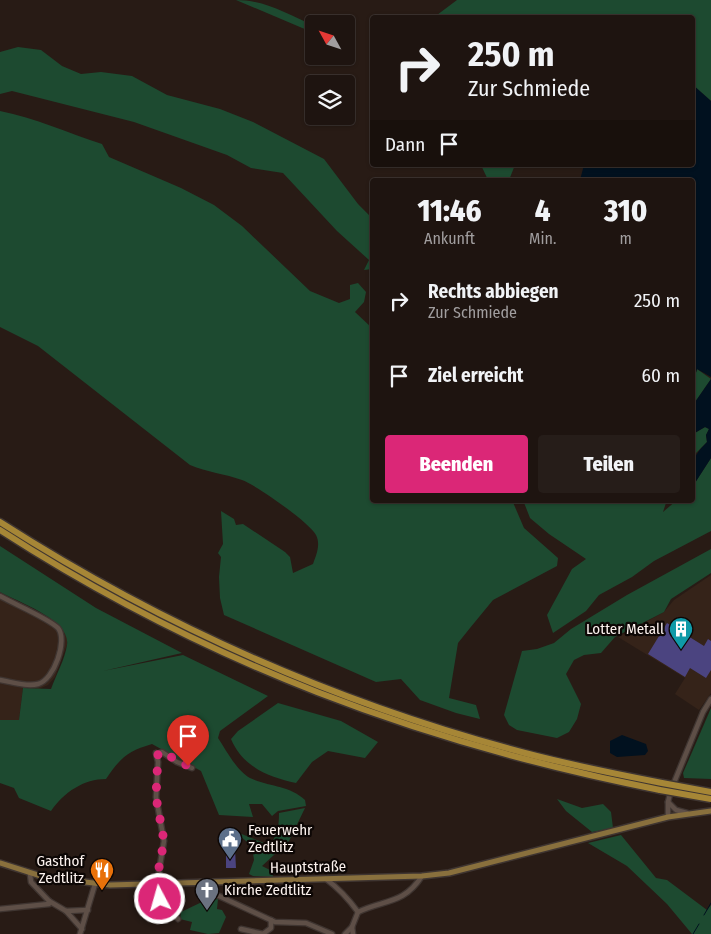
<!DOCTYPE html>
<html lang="de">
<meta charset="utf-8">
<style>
:root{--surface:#1e1410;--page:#261d19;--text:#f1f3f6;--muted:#a19e9f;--line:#3c3330;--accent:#db2777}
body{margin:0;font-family:"Fira Sans Condensed",sans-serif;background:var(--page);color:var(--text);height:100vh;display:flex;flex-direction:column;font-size:19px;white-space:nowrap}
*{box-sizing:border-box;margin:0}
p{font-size:16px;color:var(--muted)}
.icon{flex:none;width:28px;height:28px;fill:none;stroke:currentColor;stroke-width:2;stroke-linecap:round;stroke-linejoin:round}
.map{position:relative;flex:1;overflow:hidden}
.side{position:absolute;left:370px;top:178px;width:325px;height:325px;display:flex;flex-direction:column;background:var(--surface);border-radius:5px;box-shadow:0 1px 4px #0004,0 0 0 1px var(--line)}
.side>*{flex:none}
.banner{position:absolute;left:370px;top:15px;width:325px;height:152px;border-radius:5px;box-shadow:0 1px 4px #0004,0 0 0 1px var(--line);background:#1e1410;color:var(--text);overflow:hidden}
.needle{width:32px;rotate:310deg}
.controls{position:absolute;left:305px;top:15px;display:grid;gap:10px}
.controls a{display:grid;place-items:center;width:50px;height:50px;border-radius:5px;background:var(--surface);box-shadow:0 1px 4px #0004,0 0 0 1px var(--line);font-size:25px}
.pin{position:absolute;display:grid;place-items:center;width:42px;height:42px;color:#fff;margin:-51px -21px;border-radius:50% 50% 50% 0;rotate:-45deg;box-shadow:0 0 5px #0007}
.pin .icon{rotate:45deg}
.me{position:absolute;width:55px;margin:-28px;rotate:354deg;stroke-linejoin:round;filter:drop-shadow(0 0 4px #0008)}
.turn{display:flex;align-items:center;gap:18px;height:105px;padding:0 15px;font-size:22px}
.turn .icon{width:65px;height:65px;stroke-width:2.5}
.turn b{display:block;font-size:35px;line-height:42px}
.then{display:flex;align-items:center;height:48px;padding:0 15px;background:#0003;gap:10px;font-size:19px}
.eta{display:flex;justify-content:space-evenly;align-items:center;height:85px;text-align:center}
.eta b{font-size:30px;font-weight:800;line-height:35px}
.action{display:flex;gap:10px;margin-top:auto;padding:10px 15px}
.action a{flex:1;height:58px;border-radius:5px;background:var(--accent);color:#fff;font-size:20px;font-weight:800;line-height:58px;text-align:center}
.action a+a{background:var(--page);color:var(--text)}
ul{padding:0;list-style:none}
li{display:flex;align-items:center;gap:15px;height:75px;padding:0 15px}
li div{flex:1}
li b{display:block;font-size:19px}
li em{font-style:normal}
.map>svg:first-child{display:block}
</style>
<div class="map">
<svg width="711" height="934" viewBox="0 0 711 934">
<rect width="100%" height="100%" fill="#281b15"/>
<g fill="#352319">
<polygon points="711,575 711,693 699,710 675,694 685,678 618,637 664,612 674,600"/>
<polygon points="0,592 58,623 67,636 67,645 55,677 48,685 39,689 23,688 19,720 0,720"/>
</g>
<g fill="#1d4a30">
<path d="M236,0C264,0 288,14 314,26V33Z"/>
<polygon points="457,0 711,0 711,101 693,85 692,18 433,18"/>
<polygon points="18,47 41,50 62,66 81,74 101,72 132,76 167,95 220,109 253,122 324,159 358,204 372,218 372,269 364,270 369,260 337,231 283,173 251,168 227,155 134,122 12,91 0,94 0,52"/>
<path d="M0,111C35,118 68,133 102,144L109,157L181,188L214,205L242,226L310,291L339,303L350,299V285L358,283L366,292L364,302L355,312L372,328V500H512L524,528L558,558L557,566L493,600L470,628L458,643L449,698L476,705L480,719L456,713L420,700L401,679L376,682L224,615L220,598L219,577L221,557L218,553L223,544L221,511L234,519L236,525L243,524L285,552L290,557L293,573L313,564C316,555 321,545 316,535C309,522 256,485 242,480C225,474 207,472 190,465L38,346L0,327Z"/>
<polygon points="481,165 515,165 509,180 488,180"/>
<polygon points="697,369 711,379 693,405 693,383"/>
<polygon points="705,427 709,429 706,435 707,442 695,454 693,460 693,434"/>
<polygon points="711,458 711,531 654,561 632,577 599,595 586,611 553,633 547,615 572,569 586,559 549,534 530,518 523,500 667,500 663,512 677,500 692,500 693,486"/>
<path d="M0,546L96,608L182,653L103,671L183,655L268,696L220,731L218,738C226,750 237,771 250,778C269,787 289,785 305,800L306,806L278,811L272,816L262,804H249L253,817L219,815L201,771L152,744C128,751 120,758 106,779C84,779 64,792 51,811L19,798L14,788L0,783V720H19L23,688L51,689C56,675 65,659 67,645C71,620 18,602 0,592Z"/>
<polygon points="711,549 711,573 671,599 664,612 615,637 601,653 584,655 574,660 566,674 581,704 577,719 569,732 557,738 517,730 509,725 504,715 522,651 537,649 554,643 571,629 627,595"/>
<path d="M278,703L341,721L378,742L365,758L328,751L312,762L296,783C268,777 243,767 231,739L238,731Z"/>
<polygon points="711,708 711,779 684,778 683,773"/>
<polygon points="557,799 582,808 603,804 611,812 613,828 592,832 566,811"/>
<path d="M305,808L289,841L262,866L272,871L273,877L253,876L249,874L254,860L252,846L234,831L264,843L267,849C277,837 279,828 279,813Z"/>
<polygon points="621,835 656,878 667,880 707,910 711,905 711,934 692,934 667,904 627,866 588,843"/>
<polygon points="218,899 217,909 222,910 226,917 219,933 208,934 190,930 192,922 180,919 181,912 204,901"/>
</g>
<g fill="#01111f">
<polygon points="693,85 711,101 711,377 697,369 693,383 692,180 580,180 584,165 692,165"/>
<path d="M711,379V458L693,486C692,463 691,458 707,442L706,435L709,429L705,427L693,434V405Z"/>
<polygon points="622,735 646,744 648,751 645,755 617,757 610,753 610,741"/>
</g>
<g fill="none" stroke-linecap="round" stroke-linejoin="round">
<g stroke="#01111f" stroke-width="1">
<polyline points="704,915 711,903"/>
<polyline points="693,934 699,924"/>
</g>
</g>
<g fill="#4b4480">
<polygon points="667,623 704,646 708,639 711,641 711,670 706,678 690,668 685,677 648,654"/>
<polygon points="226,849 235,849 236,868 226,868"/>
</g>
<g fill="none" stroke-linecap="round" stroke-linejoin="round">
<g stroke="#3f3531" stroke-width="7">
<g id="minor">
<path d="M0,596C14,604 48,618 58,628C68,640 54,680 38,684C27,687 12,682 0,680"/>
<polyline points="156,753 158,762 156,797 164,841 157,883 160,899 178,919"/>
<polyline points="158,754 162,752 177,762 192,768"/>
<polyline points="668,802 676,810 687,813"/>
<polyline points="668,817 668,802 671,790 703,712 711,699"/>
<path d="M326,879C337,887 350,901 358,912"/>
<polyline points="200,882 204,889 275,922 306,923 332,934"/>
<polyline points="49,901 66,911 82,929"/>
<polyline points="0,909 49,904 49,901 31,882 30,874"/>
<polyline points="66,911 88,910"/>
<polyline points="241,929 263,934 271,928 271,920"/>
<polyline points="80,934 95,884"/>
<polyline points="345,934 352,927"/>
<path d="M353,934L352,927L358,912C385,899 403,905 422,876"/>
</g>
</g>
<g stroke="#3f3531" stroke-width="8">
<polyline id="major" points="0,863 44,877 110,885 422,876 449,873 668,817 711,811"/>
</g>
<g stroke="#3f3531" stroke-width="9">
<g id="highway">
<path d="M0,522C161,625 339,704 525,753C570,765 616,774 662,783"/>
<path d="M0,530C206,663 421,743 660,790"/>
</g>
</g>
<use href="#minor" stroke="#5e4f47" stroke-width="4.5"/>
<use href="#major" stroke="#89703d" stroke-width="5"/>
<use href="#highway" stroke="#a68636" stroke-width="6"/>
<g stroke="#3f3531" stroke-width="9" stroke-linecap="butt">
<g id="highway-bridge">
<polyline points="662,783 711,792"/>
<polyline points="660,790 711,799"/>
</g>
</g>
<use href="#highway-bridge" stroke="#a68636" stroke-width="6"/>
</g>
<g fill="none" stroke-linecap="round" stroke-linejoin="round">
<polyline stroke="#db2777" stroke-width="9" stroke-dasharray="0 16.2" points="160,899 157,878 164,841 156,797 158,754 162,752 188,766"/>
</g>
<defs>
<g id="building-pin" transform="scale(1.25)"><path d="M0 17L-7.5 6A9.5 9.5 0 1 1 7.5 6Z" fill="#0f9aa8" stroke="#0d0705"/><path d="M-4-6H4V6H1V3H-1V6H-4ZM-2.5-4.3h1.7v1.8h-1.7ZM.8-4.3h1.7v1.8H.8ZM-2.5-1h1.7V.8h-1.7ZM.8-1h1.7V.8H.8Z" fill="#fff"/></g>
<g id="civic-pin" transform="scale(1.25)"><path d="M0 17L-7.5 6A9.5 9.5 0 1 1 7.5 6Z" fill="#5c6f8a" stroke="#0d0705"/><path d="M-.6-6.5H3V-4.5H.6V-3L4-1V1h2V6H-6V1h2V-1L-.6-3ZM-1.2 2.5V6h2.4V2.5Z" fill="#fff"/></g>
<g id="restaurant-pin" transform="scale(1.25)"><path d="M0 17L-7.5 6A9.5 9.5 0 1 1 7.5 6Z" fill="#e8710a" stroke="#0d0705"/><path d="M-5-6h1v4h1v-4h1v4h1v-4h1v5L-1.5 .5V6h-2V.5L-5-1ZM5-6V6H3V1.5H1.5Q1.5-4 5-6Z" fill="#fff"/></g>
<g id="church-pin" transform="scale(1.25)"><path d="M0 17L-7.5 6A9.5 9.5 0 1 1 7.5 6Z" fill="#6b7280" stroke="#0d0705"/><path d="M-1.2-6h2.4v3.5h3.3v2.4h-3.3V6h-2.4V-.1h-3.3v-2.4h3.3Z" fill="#fff"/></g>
</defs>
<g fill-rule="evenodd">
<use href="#building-pin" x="681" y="629"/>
<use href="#civic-pin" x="230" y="839"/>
<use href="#restaurant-pin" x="102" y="870"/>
<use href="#church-pin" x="207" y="890"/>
</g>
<g text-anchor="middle" stroke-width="4.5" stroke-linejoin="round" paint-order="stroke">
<g font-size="15" fill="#fcf2ee" stroke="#0d0705" text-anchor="end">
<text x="664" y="634">Lotter Metall</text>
<text x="248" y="835" text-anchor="start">Feuerwehr<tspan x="248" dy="17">Zedtlitz</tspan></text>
<text x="84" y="866">Gasthof<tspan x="84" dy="17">Zedtlitz</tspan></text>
<text x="224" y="895" text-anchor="start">Kirche Zedtlitz</text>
</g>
<g font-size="15" fill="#fcf2ee" stroke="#0d0705">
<text transform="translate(308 867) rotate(-1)" y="5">Hauptstraße</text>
</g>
</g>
</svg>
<div class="controls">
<a><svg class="needle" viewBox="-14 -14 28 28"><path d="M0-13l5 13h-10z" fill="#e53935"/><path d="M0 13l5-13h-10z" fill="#a19e9f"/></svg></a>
<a><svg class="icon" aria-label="layers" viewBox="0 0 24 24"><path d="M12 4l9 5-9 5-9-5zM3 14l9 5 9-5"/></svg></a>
</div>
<div class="pin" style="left:188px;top:766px;background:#d93025"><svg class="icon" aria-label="arrive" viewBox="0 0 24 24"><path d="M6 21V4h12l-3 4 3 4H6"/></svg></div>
<svg class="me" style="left:160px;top:899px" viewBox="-20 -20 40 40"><circle r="17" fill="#db2777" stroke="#fff" stroke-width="3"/><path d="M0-11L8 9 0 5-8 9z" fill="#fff"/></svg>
<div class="banner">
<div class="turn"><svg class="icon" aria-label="right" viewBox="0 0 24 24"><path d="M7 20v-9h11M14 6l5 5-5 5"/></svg><div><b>250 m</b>Zur Schmiede</div></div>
<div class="then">Dann<svg class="icon" aria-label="arrive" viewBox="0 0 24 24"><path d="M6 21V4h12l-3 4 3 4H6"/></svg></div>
</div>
<section class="side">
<div class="eta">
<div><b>11:46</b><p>Ankunft</p></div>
<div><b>4</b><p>Min.</p></div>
<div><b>310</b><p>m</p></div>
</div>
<ul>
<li><svg class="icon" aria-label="right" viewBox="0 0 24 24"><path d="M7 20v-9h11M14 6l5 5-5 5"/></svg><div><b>Rechts abbiegen</b><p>Zur Schmiede</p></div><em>250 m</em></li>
<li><svg class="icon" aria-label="arrive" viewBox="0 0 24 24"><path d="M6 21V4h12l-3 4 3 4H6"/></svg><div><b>Ziel erreicht</b></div><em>60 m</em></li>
</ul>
<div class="action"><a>Beenden</a><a>Teilen</a></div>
</section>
</div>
